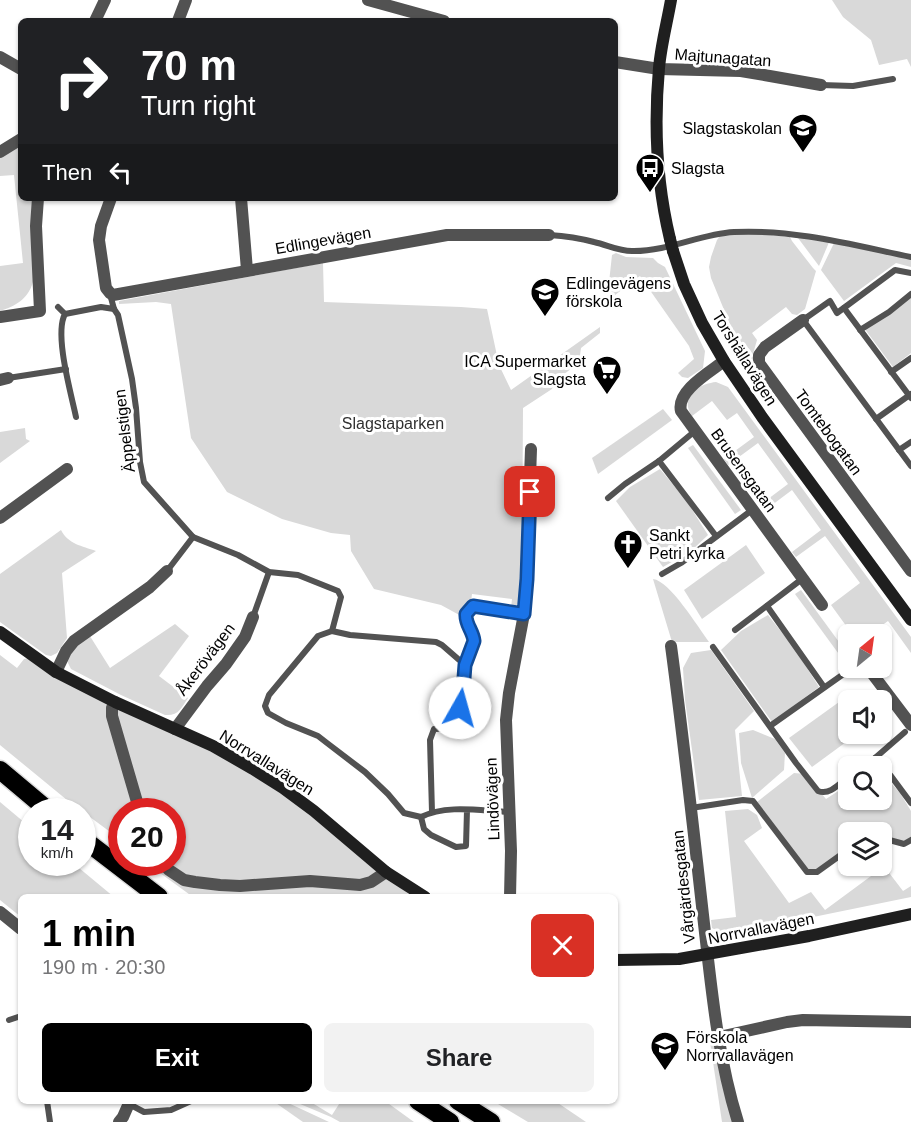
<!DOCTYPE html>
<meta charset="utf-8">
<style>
:root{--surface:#fff;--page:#f2f2f2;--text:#202124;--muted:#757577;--accent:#000}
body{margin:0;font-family:Arial,sans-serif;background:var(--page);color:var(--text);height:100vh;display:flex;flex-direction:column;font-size:22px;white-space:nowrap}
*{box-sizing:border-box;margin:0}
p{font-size:20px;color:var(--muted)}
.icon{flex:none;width:33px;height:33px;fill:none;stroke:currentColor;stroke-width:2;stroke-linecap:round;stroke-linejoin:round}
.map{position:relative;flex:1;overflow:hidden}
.panel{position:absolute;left:18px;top:894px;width:600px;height:210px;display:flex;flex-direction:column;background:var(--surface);border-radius:9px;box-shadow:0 2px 4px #0004}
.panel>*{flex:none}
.banner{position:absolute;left:18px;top:18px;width:600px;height:183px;border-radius:9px;box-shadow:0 2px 4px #0004;background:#202124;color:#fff;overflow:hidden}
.needle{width:39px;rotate:29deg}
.fabs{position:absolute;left:838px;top:624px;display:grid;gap:12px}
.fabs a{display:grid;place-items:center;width:54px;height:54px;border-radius:9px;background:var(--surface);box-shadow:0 2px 4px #0004;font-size:30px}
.speed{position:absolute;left:18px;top:798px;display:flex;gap:12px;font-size:30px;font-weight:700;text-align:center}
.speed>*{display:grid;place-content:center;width:78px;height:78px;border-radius:50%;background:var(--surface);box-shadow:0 2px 4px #0004;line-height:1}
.speed small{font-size:15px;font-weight:400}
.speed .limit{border:9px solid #d22;background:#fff;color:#111}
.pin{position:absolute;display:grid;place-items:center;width:51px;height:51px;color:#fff;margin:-26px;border-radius:12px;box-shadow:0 3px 9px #0006}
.me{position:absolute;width:66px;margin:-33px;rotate:7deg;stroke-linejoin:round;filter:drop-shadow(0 0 4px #0008)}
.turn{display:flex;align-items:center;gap:21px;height:126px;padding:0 24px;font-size:27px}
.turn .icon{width:78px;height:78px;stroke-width:2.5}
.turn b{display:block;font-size:42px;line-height:51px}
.then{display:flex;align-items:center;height:57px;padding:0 24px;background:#0003;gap:12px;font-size:22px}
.round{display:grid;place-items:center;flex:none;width:63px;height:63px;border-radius:9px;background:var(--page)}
.summary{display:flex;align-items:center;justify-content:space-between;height:102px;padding:0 24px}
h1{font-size:36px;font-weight:700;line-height:45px;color:var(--accent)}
.primary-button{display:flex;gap:12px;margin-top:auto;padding:12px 24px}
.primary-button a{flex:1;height:69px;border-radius:9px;background:var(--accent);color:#fff;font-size:24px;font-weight:700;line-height:69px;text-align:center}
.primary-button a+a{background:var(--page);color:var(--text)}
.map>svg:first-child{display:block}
</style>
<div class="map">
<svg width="911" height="1122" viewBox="0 0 911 1122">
<rect width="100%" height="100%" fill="#fff"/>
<g fill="#d9d9d9">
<polygon points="832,0 911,0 911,67 907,59 879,65 871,40 843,17"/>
<path d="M21,142V198H33V282C28,299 16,306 0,311V266L23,263L14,175L0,176V155Z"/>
<polygon points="753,233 790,237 792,241 813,268 816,271 805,309 797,315 792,314 786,307 752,333 757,340 753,354 755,363 752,364 736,339 711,278 709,267 711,257 717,240 720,236"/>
<polygon points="799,236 830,240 819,266 798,238"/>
<polygon points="835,241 911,256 911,267 896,263 844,301 821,270"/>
<polygon points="616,253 626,257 653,258 658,263 665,267 705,351 703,368 688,378 682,377 678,373 694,359 689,346 640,276 615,295 612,306 606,310 612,255"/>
<polygon points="323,263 324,302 461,307 487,309 499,365 511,390 600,327 600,333 581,348 579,363 556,380 552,389 523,408 522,569 520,603 511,608 512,599 472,594 471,602 466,606 463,617 441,605 374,589 351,551 350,535 331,533 282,519 227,492 191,438 171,304 156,302 119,304 119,301"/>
<polygon points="911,294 911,353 893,367 864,328"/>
<path d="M716,382L728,387L911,637V653L888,621L870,634H852L831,605L860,583L825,536L796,557L792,552L821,530L792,490L772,505L768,499L788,484L758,443L728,465L724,459L754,437L737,413L727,420L712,401L692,416C679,397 698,384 716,382Z"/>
<polygon points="663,409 672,420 598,474 592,458"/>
<polygon points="25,428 26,439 30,441 0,463 0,432"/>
<polygon points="693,445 741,510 735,514 688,448"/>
<polygon points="660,469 686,500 708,535 691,551 663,567 616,501 630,487"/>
<path d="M61,530C68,544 82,546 96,551L62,573L67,638L57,653L51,656L46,655L0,622V574Z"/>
<polygon points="746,545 765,573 702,619 684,590"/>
<path d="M653,579C670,581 698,627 709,642H672Z"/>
<polygon points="801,590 847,653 841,657 795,594"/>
<polygon points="768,615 795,649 819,687 772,722 721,650 741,631"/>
<path d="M175,624L189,636L159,676L188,698C181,708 179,716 165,715L121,695L71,669L67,661V657L88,633L110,668Z"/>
<polygon points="711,650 754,711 735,730 742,796 699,800 685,700 683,668 691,653"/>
<polygon points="0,655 17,668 24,659 28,658 231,761 278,790 321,822 372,867 413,897 193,897 160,873 148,863 172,862 172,812 122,812 121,840 67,800 0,745"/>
<polygon points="853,692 858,700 849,700 849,734 857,734 812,767 789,738"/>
<polygon points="753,730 775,739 785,753 784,770 752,798 741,763 739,733"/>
<polygon points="794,773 805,774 826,799 849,784 849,800 882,800 882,773 900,793 911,811 911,837 904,842 882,836 882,832 849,832 849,849 816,870 808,870 757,802"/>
<polygon points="0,802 31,828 32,862 73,863 114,897 21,897 21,917 0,900"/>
<polygon points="748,809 757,815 762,828 744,841 789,903 811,892 825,910 886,865 890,874 903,891 911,886 911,897 725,935 712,928 711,920 736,917 725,811"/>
<polygon points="710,1042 715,1043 733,1122 722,1122"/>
<polygon points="273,1101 284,1101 329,1122 303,1122"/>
<polygon points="293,1101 309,1101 332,1115 341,1101 385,1101 414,1122 340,1122 331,1117"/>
<polygon points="493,1101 555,1101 586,1122 528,1122"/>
</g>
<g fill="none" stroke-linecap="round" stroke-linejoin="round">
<g stroke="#dbdbdb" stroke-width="21">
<g id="highway">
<polyline points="0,770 50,812"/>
<polyline points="82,838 159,897"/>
<polyline points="418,1101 450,1122"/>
<polyline points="458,1101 491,1122"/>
</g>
</g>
<g stroke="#525252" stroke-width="6">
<polyline points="821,85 853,86 893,79"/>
<path d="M549,235C564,236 579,238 594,242C608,245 620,252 634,251C669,251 700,234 734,232C794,229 853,245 911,257"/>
<polyline points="911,273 895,270 837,313 830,301 803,320 911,466"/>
<polyline points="110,294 114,309 118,315 132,379 136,408 140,462 144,482 193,537 238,555 269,572 298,575 338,591 341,597 332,631 350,635 436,642 442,645 465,665"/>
<path d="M58,307L65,314C54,334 71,393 76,417"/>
<polyline points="844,308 911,398"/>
<polyline points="65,314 101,307 114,309"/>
<polyline points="860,330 889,312 911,294"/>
<polyline points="891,372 911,358"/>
<polyline points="8,378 66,369"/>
<polyline points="876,419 911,394"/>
<polyline points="899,450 911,442"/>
<polyline points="659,461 716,536"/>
<polyline points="608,498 625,484 659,461 695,431"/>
<polyline points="167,571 193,537"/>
<polyline points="662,574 681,563 752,510"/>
<polyline points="767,606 824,687"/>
<polyline points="253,617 269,572"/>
<polyline points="735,630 802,579"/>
<polyline points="332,631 318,636 269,695 265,706 268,713 286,723 318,736 327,743 365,772 388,794 404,813 421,817"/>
<path d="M713,647L796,763L818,791C830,796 840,783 849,776"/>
<polyline points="770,726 852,668"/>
<polyline points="875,758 891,776 911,803"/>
<polyline points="863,766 875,758 905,732"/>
<polyline points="691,808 743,800 753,801 807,872 817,872 849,849"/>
<path d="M467,810L466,846L456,847L431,835L424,829L421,817C447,804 481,811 509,812"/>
<path d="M432,812L430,740L434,729L460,728L461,689L464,678L465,665L474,641C473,631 465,624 466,614L473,607L524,614"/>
<polyline points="882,838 904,844 911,840"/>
<polyline points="9,1020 21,1016"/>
<polyline points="47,1101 50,1122"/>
<polyline points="129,1104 144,1112 171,1110 191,1101"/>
</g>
<g stroke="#525252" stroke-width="12">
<polyline points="368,0 444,21"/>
<polyline points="95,21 105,0"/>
<polyline points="178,21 186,0"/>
<polyline points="0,57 21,69"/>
<polyline points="615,62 659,69 741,71 821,85"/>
<polyline points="0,152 21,139"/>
<polyline points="111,198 101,226 99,240 106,288 110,293 113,295 447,235 549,235"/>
<polyline points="241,198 247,270"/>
<polyline points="0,317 40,311 36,226 38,198"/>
<polyline points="803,320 765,347 759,355 759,363 911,571"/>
<path d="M724,361C710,372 676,391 681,411L822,605"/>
<polyline points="0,380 8,378"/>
<polyline points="0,518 67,469"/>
<path d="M671,646C683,735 693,825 703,915C711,984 717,1055 738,1122"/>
<polyline points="868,668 911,725"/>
<polyline points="56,672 66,651 74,641 150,587 167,571"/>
<polyline points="115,702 112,708 112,716 140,812"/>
<polyline points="175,729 207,686 226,664 245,637 253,617"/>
<polyline points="162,862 169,870 184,880 195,882 220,885 240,886 310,881 360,885 371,882 386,872"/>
<polyline points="510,897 511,851 506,720 509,693 524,614 526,594 531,449"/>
<polyline points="0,912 21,929"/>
<polyline points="719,1037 787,1022 803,1020 911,1022"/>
<polyline points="119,1122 123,1117 130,1101"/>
</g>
<g stroke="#1f1f1f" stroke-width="12">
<path d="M670,239C657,185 654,124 659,68C661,45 667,23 671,0"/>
<polyline points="673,251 684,284 702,323 724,361 762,417 911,620"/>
<polyline points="0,632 56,672 115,702 213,746 253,769 283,788 314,811 386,872 425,897"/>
<polyline points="615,960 679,959 809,936 911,914"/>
</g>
<use href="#highway" stroke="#000" stroke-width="18"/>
<polyline stroke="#1f1f1f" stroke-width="12" points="670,239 673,251"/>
</g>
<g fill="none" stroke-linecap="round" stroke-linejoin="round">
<g stroke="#114b97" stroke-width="15">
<path id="route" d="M460,708L461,688L464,678L465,665L474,641C473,631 465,624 466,614L473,606L524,614L527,579L530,492"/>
</g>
<use href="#route" stroke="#1a73e8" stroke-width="10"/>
</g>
<defs>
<g id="school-pin" transform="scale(1.5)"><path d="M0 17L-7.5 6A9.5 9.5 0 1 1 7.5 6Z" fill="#000" stroke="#fff"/><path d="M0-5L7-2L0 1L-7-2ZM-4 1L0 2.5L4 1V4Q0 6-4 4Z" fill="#fff"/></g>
<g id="bus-pin" transform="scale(1.5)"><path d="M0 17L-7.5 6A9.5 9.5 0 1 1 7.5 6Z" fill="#000" stroke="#fff"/><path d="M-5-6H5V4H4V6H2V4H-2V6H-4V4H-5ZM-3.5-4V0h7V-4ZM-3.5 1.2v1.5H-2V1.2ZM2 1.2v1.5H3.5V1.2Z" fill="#fff"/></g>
<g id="supermarket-pin" transform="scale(1.5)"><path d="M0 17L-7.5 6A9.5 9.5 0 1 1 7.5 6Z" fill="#000" stroke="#fff"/><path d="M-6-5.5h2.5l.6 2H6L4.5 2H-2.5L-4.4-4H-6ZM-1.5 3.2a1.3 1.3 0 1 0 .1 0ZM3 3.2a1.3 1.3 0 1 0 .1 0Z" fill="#fff"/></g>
<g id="church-pin" transform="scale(1.5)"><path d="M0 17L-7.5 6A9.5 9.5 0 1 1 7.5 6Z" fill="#000" stroke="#fff"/><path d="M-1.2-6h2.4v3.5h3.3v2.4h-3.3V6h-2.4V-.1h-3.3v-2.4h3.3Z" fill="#fff"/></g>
</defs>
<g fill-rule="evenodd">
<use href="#school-pin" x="803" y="128"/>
<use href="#bus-pin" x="650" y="168"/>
<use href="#school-pin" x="545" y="292"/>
<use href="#supermarket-pin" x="607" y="370"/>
<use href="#church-pin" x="628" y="544"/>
<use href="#school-pin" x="665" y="1046"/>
</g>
<g text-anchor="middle" stroke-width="6" stroke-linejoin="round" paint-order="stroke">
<g font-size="16" fill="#000" stroke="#fff">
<text transform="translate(723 57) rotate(4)" y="6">Majtunagatan</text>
<text transform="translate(323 240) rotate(-10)" y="6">Edlingevägen</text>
<text transform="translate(745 358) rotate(58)" y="6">Torshällavägen</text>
<text transform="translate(124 431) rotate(-97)" y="6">Äppelstigen</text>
<text transform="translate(829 432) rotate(54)" y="6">Tomtebogatan</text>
<text transform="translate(744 470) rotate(54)" y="6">Brusensgatan</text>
<text transform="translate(205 659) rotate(-53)" y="6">Åkerövägen</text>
<text transform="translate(267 762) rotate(32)" y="6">Norrvallavägen</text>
<text transform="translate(492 799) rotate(-92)" y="6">Lindövägen</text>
<text transform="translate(683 887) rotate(-96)" y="6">Vårgärdesgatan</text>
<text transform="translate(761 928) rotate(-11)" y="6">Norrvallavägen</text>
</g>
<g font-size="16" fill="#000" stroke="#fff" text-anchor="start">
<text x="782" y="134" text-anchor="end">Slagstaskolan</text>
<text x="671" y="174">Slagsta</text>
<text x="566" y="289">Edlingevägens<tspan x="566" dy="18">förskola</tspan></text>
<text x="586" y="367" text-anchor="end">ICA Supermarket<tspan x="586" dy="18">Slagsta</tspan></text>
<text x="649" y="541">Sankt<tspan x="649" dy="18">Petri kyrka</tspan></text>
<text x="686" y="1043">Förskola<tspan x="686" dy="18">Norrvallavägen</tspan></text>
</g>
<g font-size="16" fill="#303030" stroke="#fff">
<text x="393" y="429">Slagstaparken</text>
</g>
</g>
</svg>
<div class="fabs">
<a><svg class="needle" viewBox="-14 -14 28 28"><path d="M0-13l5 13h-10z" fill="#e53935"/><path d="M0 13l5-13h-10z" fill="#757577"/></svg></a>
<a><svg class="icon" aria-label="sound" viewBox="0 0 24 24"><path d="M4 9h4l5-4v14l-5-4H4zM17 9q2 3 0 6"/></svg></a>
<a><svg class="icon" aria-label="search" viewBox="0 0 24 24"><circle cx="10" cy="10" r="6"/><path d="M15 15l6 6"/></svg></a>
<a><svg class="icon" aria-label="layers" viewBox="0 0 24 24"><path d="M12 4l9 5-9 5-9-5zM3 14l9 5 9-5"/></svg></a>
</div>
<div class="speed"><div>14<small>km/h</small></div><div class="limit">20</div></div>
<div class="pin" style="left:530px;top:492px;background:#d93025"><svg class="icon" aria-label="arrive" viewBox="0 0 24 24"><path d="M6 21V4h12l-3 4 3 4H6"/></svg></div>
<svg class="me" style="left:460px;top:708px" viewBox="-20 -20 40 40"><circle r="19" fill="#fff"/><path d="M0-13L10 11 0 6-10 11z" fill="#1a73e8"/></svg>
<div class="banner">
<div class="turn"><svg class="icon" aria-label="right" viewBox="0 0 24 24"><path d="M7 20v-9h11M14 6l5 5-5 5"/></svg><div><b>70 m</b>Turn right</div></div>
<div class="then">Then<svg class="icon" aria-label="left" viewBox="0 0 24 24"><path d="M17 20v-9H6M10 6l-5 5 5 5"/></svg></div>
</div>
<section class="panel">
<div class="summary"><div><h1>1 min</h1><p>190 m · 20:30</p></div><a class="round" style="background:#d93025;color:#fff"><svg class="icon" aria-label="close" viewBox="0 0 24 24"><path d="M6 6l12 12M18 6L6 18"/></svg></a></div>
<div class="primary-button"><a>Exit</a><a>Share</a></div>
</section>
</div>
